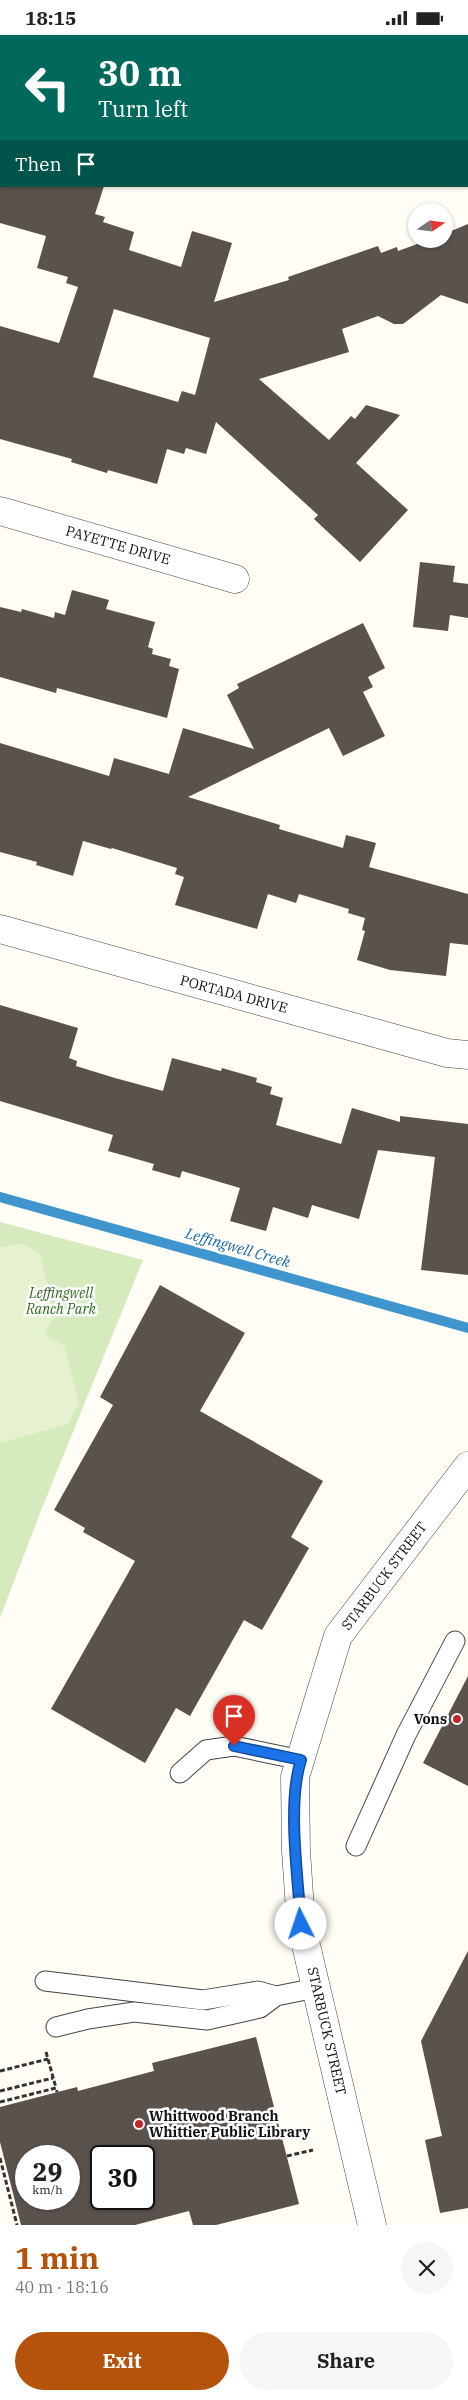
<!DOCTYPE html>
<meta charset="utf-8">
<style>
:root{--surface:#fff;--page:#f6f6f6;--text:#222;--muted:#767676;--accent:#b45309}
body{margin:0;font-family:"IBM Plex Serif",serif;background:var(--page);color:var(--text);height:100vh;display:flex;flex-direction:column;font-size:19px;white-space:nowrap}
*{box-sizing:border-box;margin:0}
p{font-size:16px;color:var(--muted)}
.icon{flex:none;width:28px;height:28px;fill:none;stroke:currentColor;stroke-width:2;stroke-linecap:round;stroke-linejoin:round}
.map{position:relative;height:2190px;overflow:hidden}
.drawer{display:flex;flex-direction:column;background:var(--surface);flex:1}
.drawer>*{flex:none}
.guide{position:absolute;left:0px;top:0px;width:469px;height:152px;box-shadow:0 1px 4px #0004;background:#00695c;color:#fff;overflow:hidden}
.needle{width:32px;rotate:76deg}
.buttons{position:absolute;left:408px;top:168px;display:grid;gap:10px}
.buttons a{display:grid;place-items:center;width:45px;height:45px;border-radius:50%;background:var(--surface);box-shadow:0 1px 4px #0004;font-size:25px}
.speed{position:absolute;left:15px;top:2110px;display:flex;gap:10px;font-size:25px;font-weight:700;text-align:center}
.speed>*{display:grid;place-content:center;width:65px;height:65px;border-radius:50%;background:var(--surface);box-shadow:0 1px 4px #0004;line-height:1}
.speed small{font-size:12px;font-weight:400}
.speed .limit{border:2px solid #111;border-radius:8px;background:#fff;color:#111}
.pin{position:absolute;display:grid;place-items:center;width:42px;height:42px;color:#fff;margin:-51px -21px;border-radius:50% 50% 50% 0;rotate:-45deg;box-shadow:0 0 5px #0007}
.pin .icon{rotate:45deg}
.me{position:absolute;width:55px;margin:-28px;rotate:356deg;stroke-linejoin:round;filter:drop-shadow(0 0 4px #0008)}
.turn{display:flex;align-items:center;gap:18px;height:105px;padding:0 15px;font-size:22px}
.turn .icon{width:65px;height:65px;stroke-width:2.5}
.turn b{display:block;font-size:35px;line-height:42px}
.then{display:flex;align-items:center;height:48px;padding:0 15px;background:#0003;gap:10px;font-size:19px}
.round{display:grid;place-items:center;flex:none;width:52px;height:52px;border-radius:26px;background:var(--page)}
.summary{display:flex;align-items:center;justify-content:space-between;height:85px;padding:0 15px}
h1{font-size:30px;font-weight:700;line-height:38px;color:var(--accent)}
.button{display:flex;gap:10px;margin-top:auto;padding:10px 15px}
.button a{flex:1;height:58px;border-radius:30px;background:var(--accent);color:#fff;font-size:20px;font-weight:700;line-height:58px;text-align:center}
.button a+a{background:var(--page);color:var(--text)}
.status{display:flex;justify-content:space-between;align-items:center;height:35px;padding:0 25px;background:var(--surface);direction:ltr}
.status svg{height:14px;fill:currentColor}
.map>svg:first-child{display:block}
</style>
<div class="status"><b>18:15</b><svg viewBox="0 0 49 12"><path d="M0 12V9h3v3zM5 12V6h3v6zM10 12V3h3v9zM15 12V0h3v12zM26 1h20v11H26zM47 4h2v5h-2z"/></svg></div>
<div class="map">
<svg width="468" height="2190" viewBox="0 0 468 2190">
<rect width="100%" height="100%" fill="#fffdf5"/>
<polygon fill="#d5ebbd" points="0,1187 143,1225 40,1478 0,1583"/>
<polygon fill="#e6f2cf" points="22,1208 40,1219 55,1282 44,1299 64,1311 79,1368 68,1389 0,1408 0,1213"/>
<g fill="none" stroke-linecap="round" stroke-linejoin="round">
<polyline stroke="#3f96cf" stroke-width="10" points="0,1162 468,1293"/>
</g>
<g fill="#5a524d" fill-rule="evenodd">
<path d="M0,151H104L95,179L105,182L103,187L134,197L129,215L181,232L192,196L232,208L214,267L289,245L288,242L378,211L381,218L397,212L398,216L431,204H444V199L468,189V269L441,260L403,289H394L378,281L342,294L349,317L259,344L329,405L351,381L355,384L366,370L400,380L356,428L408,475L360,527L314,484L318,480L216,387L206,419L186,413L184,419L167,414L157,449L108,435L107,438L71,427L72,424L0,404V291L59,308L78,252L66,248L68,242L37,233L46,201L0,188ZM114,274L210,303L195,360L182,356L178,367L93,342Z"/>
<polygon points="420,527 455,531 453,547 468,549 468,583 450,580 448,596 413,592"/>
<polygon points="72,555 109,565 106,574 155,587 148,612 153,614 152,619 171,624 169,631 179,634 167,683 57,653 56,658 0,642 0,572 21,577 22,574 54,583 55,577 65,580"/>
<polygon points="363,588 385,633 368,642 373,652 363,657 385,701 343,721 329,693 188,762 280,790 279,794 343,813 346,800 376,808 369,832 468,859 468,910 450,908 446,941 390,935 357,925 365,896 362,895 365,883 348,878 349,874 299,859 296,868 268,859 257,894 175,870 184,842 175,839 177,833 112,813 111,814 83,806 73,841 36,830 37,827 0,817 0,708 109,741 114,723 169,739 183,693 254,714 227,660 239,653 237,649"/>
<polygon points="0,970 78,993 69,1023 77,1026 76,1031 115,1043 163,1056 172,1023 221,1036 222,1033 257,1043 256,1047 272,1052 270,1059 283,1063 276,1090 341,1109 352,1073 400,1087 400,1081 468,1089 468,1240 421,1235 435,1122 378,1115 359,1184 312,1170 308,1183 273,1172 266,1196 230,1186 240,1153 182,1136 180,1143 152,1135 154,1129 108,1116 113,1100 0,1066"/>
<polygon points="160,1250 245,1298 200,1376 323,1446 291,1502 309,1513 262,1595 244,1585 190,1681 176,1673 145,1728 51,1674 135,1526 83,1497 85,1493 54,1475 113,1370 100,1362"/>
<polygon points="468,1641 468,1751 423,1728"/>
<polygon points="468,1916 468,2173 440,2178 425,2105 442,2101 421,2006"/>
<path d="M256,2002L299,2169L216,2190H193L189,2176L135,2190H21L0,2107V2072L77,2052L78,2056L154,2036L152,2028ZM26,2121H69V2164H26ZM101,2121H144V2164H101Z"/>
</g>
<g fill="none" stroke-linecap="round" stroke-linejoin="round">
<g stroke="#444" stroke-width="21">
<g id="lane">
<polyline points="180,1738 206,1715 234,1711 301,1725"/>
<polyline points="356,1811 406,1700 455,1606"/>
<polyline points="45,1946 203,1965 258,1956 276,1961"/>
<polyline points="56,1992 88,1984 134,1977 207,1985 260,1973 276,1961 316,1953"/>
</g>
</g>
<g stroke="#444" stroke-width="29">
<g id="street">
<polyline points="0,51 1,51"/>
<polyline points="0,476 235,544"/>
<polyline points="0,894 447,1018 468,1020"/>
<polyline points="372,2190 301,1889 296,1816 295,1742 338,1601 468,1431"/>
</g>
</g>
<g stroke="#333" stroke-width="3" stroke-dasharray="5 2.5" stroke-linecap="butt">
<polyline points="46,2017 56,2053"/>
<polyline points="0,2036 48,2024"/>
<polyline points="0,2056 53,2043"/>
<polyline points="0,2067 56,2053 57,2057"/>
<polyline points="287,2121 313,2115"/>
<polyline points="0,2123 17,2190"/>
</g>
<use href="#lane" stroke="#fff" stroke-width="19"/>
<use href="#street" stroke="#fff" stroke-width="28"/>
</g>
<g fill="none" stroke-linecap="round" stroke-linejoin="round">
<g stroke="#114b97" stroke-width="12">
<path id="route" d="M234,1711L301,1725C287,1768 298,1842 301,1889"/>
</g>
<use href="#route" stroke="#1a73e8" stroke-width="9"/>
</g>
<g fill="#c4262e" stroke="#fff" stroke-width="2">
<circle cx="457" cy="1684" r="5"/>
<circle cx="139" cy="2089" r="5"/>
</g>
<g text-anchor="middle" stroke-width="5" stroke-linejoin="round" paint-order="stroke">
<g font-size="14" fill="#111" stroke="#fff">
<text transform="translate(118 510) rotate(16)" y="5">PAYETTE DRIVE</text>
<text transform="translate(234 959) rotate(15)" y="5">PORTADA DRIVE</text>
<text transform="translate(384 1541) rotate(-53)" y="5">STARBUCK STREET</text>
<text transform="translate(327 1996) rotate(77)" y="5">STARBUCK STREET</text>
</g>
<g font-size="14" font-style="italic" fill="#2f6b1f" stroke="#fff">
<text x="61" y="1263">Leffingwell<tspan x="61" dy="16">Ranch Park</tspan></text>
</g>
<g font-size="14" font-weight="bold" fill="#111" stroke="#fff" text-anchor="end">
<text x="447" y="1689">Vons</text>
<text x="149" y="2086" text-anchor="start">Whittwood Branch<tspan x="149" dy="16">Whittier Public Library</tspan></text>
</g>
<g font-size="15" font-style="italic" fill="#1768a6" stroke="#fff">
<text transform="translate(238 1213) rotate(16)" y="5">Leffingwell Creek</text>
</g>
</g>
</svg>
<div class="buttons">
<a><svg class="needle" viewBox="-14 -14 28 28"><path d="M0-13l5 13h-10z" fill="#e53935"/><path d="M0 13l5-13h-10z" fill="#767676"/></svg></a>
</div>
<div class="speed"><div>29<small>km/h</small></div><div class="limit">30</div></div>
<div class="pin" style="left:234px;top:1711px;background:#d93025"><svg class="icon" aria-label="arrive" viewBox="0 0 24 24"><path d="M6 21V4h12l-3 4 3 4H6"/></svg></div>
<svg class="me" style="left:301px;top:1889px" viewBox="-20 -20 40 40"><circle r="19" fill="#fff"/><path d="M0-13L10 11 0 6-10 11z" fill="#1a73e8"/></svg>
<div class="guide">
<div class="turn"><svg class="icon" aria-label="left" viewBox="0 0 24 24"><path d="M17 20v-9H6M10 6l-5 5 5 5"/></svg><div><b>30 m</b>Turn left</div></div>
<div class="then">Then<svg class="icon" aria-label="arrive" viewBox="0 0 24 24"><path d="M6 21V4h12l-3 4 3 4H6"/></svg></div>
</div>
</div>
<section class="drawer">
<div class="summary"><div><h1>1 min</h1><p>40 m · 18:16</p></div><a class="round"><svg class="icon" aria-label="close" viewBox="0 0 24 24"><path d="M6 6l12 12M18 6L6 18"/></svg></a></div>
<div class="button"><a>Exit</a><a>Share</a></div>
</section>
